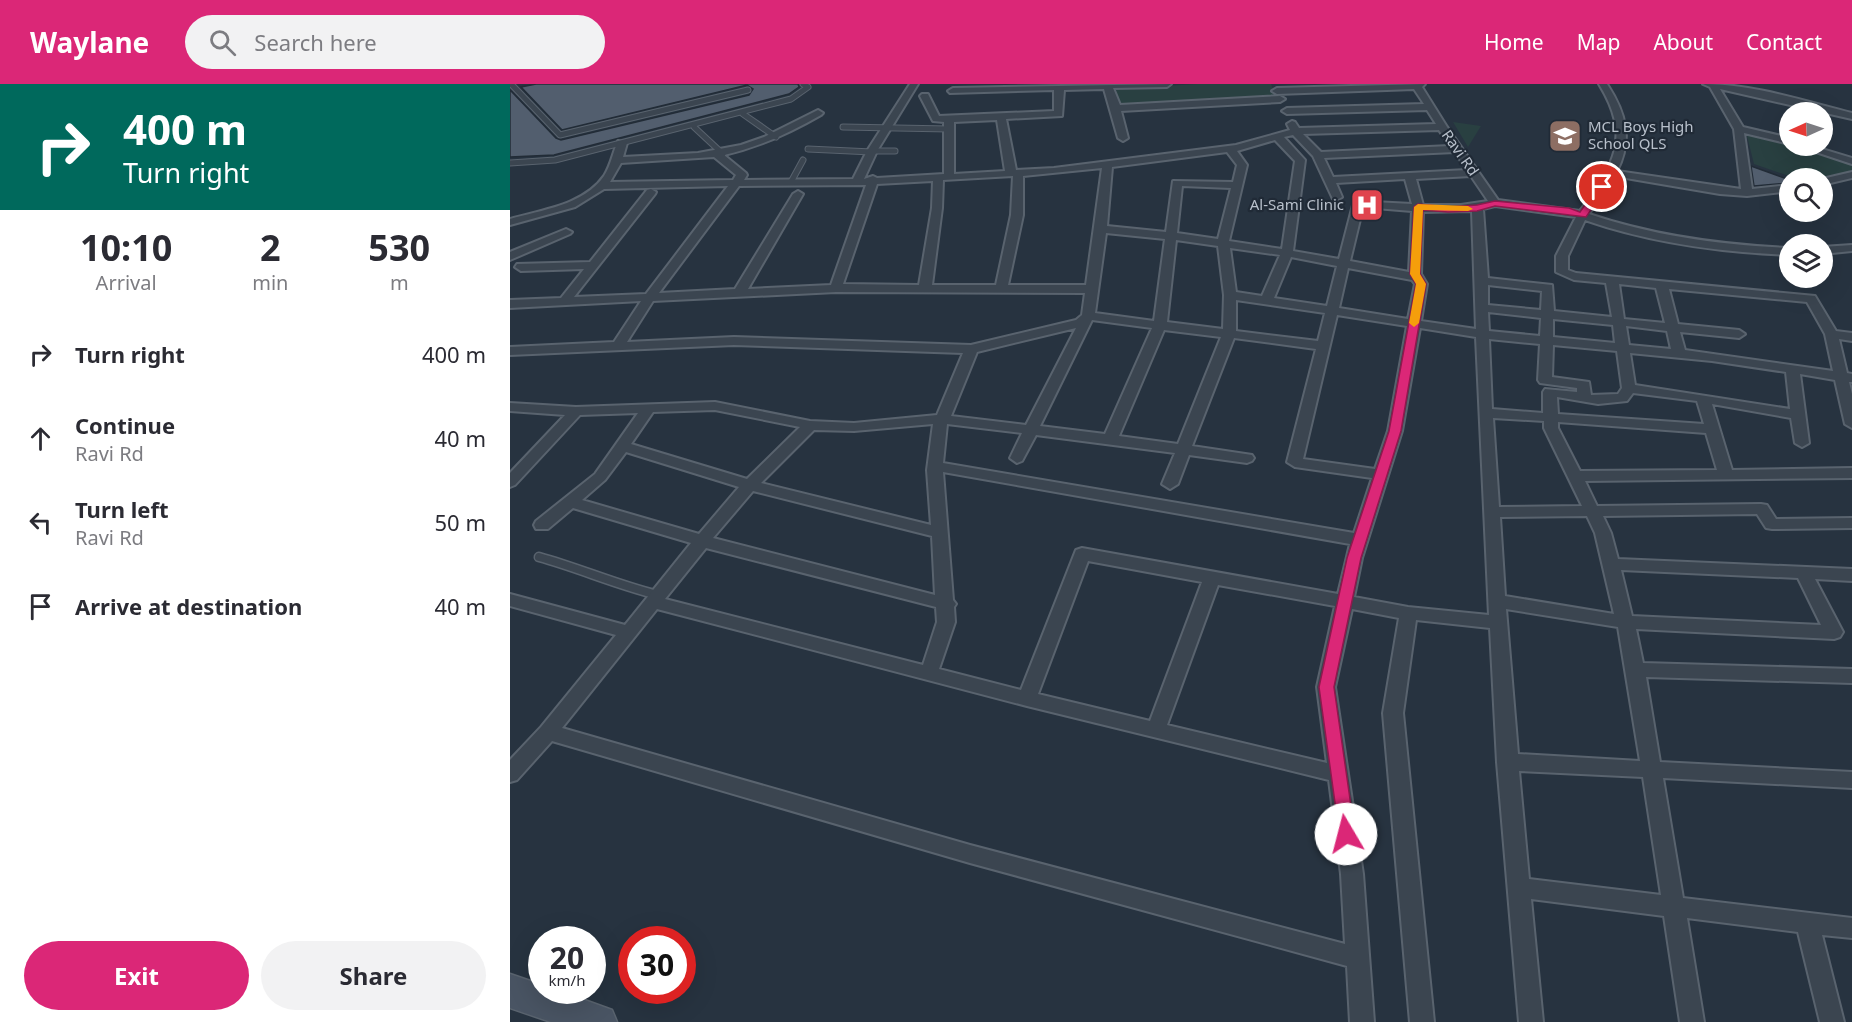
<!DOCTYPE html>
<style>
:root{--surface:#fff;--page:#f2f2f3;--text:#2b2b33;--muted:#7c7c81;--accent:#db2777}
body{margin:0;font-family:"Noto Sans",sans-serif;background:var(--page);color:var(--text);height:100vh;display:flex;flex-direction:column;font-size:22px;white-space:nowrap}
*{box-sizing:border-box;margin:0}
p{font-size:20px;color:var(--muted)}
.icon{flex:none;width:33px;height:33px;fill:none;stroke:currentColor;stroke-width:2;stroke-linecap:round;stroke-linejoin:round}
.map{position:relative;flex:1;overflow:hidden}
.panel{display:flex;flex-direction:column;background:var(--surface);width:510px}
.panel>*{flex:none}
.hud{background:#00695c;color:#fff;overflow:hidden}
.needle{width:39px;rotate:267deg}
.tools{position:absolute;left:1269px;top:18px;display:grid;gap:12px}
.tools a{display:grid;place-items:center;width:54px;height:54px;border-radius:50%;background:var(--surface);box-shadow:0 6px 24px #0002;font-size:30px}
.speed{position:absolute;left:18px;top:842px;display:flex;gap:12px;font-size:30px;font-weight:700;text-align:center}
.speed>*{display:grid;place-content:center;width:78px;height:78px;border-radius:50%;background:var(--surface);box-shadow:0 6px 24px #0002;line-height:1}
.speed small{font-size:15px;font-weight:400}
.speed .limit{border:9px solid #d22;background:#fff;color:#111}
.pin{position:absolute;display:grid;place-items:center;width:51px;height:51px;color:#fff;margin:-26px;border:3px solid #fff;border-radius:50%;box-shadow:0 2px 6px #0007}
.me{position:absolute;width:66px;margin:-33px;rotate:352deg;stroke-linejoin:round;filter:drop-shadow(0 0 4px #0008)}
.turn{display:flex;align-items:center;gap:21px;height:126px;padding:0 24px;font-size:27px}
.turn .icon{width:78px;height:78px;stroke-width:2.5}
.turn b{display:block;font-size:42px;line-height:51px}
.eta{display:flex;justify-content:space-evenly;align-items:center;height:102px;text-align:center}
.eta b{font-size:36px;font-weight:700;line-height:42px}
.primary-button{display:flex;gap:12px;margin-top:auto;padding:12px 24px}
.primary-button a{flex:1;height:69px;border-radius:36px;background:var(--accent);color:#fff;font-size:24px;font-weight:700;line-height:69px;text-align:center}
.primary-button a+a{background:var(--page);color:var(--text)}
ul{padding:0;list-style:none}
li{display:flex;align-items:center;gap:18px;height:84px;padding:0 24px}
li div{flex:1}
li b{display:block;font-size:22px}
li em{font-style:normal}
header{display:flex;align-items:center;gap:36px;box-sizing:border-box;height:84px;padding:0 30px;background:var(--accent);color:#fff}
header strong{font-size:28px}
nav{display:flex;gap:33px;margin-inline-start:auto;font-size:21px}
.search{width:420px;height:54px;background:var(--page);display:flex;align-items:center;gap:15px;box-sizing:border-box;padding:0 21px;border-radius:33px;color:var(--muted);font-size:22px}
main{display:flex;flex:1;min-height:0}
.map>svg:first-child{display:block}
</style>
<header>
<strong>Waylane</strong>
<div class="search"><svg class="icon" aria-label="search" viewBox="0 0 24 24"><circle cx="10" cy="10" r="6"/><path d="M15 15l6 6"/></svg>Search here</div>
<nav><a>Home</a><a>Map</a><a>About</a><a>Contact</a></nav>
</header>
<main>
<section class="panel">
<div class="hud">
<div class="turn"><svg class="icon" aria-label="right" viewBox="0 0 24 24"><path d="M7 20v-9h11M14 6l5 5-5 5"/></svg><div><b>400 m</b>Turn right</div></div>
</div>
<div class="eta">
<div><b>10:10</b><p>Arrival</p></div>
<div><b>2</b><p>min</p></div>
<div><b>530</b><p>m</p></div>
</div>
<ul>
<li><svg class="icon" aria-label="right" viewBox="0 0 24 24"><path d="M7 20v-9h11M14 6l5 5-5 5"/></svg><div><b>Turn right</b></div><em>400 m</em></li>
<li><svg class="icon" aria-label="ahead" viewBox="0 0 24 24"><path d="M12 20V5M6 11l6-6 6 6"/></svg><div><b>Continue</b><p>Ravi Rd</p></div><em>40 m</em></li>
<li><svg class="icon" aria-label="left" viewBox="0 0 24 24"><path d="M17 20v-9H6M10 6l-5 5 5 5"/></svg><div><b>Turn left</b><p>Ravi Rd</p></div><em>50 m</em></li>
<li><svg class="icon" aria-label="arrive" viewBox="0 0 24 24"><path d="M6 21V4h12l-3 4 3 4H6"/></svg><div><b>Arrive at destination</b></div><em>40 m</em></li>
</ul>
<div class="primary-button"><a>Exit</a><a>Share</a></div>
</section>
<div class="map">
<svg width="1342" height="938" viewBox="0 0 1342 938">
<rect width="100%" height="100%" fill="#273340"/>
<g fill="#294041">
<polygon points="687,0 761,0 766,13 609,22 606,5"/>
<polygon points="943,38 971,42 958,63"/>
<polygon points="1236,48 1342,79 1342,88 1310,94 1285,94 1244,80"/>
</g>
<g fill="#525e6e" stroke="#222c37" stroke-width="1.5">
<polygon points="26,0 288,0 289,3 279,10 44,71 0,73 0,6 46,54 51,56 239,11 243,5 237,1 52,46 11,3"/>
<polygon points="1241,82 1280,96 1280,99 1244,102"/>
</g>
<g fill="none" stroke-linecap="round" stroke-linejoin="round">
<g stroke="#59636e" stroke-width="7">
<g id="lane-far1">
<polyline points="1,0 50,51 238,6"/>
<polyline points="233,30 266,53"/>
<polyline points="184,43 213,70"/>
<polyline points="333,43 439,45"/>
<polyline points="298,65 362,68"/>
<polyline points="362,67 385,67"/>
<polyline points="0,79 45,76 281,15 298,3 293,0"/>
<polyline points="281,98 293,76"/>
</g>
</g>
<g stroke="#59636e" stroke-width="11">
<path id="lane" d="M29,473C69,484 107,501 148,511"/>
</g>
<g stroke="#59636e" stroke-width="4">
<g id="street">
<path d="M400,0H408L367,67L354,95L363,92L367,94L434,90V38L423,37L410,12L412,10H418L429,32L544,27V6L440,9L438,7L443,4L661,0L657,3L603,4L610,21L770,12L775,15L770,18L611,27L618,54L613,57L608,54L594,5L554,6L552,32L496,35L506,86L544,84L726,61L780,46L777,40L782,37L785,38L789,44L926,40L917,26L777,30L772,27L777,24L914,20L904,5L767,10L762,7L767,4L915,0L912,3L937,43L988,116L1070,127C1104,80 1122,54 1089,0H1097C1116,29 1123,55 1107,87L1231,105L1224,45L1200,3L1193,0C1243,0 1294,17 1342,29V35L1210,5L1233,43L1280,54V60L1234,49L1242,105L1280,101V107L1237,112L1210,110L1104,92L1079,130C1144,152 1211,161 1280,164V171C1210,168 1141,159 1075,136L1058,172V186L1066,189L1305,212L1326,247L1342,249V257L1329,255L1337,289L1342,290V298H1339L1342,310V344L1335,340L1325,296L1290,290L1299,359L1292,363L1285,359L1281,334L1202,320L1222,386L1342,384V394L1075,397L1087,422L1251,420L1257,421L1266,435L1342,434V444L1262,445L1256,444L1247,430L1093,432L1101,449L1108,475L1342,485V497L1305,495L1333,548L1330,553L1324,555L1126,545L1133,579L1342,585V599L1136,593L1150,678L1342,688V704L1153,694L1173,814L1342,834V854L1312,851L1334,938H1310L1288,848L1177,834L1194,938H1170L1154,832L1021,815L1033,938H1009L987,678L980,544L906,536L893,629L924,938H900L873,629L889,534L842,525L825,603L853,790L864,938H840L837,882L460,779L42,657L7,696L0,698V676L31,643L106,551L0,522V510L115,541L181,459L63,424L38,445H26L24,441L26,437L85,390L128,329L70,331L5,401L0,403V389L55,331L0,327V319L66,323L205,318L300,337L344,339L427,331L453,269L224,261L0,271V263L104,258L131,217L0,224V216L51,214L74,185L11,187L5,183L7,180L80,178L137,106L141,105L146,108L145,110L64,213L136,210L218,102L94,105L65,123L0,141V135C31,126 74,121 94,92C101,81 103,68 108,57L117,59L113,73L188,69L231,61L254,53L308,26L313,29L311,31C280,49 249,63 214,71L236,89L237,91L234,96L343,95L357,67ZM487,36L495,87L444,90V38ZM929,46L940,62L811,68L793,50ZM783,51L803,72L823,115L827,116L832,113L826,99L895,95L902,120L844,117L829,175L783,167L795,76L774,53ZM765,56L785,77L772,165L719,157L737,81L727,67ZM717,68L727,81L723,98L663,97L656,148L597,142L602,83ZM945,68L957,86L823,93L814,74ZM204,73L226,91L223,96L100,98L111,79ZM592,84L576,201H498L513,131V92ZM503,92L501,131L486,201H422L432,124L433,96ZM961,92L978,117L951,121H913L906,95ZM423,97L422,124L409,201L333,200L367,100ZM356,101L321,201L238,205L293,110L288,107L283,110L225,205L149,209L229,102ZM672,102L721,104L708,155L667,149ZM985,122L1066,133L1046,172V188L1064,196L1096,199L1102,233L1044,227L1042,201L978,194L973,125ZM853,123L902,127L899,188L840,177ZM962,127L966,245L911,237L917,200L911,190L913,128ZM596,149L655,155L644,237L585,229ZM666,156L708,162L714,211L713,245L657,238ZM720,164L770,171L752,212L726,208ZM781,173L827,182L817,222L764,214ZM838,184L902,196L905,200L898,235L829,224ZM1109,200L1146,204L1155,239L1114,235ZM978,201L1032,207L1031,226L978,221ZM1159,205L1297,218L1315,250L1323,287L1175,266L1170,248L1229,254L1235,250L1229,246L1168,240ZM326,208L575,209L572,231L566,236L461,261L224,253L117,258L143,217ZM726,216L815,229L808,257L726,247ZM978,228L1031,234L1030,252L979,247ZM827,231L897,242L878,347L865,385L793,375ZM1043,235L1103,241L1105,259L1043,253ZM582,236L642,244L595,350L530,342ZM1116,242L1157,247L1161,265L1119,261ZM566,244L516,341L441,332L467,268ZM910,244L966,253L979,531L898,523L844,513L852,474L892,347ZM654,246L711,253L668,360L609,352ZM724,254L806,265L777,378L785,383L862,394L844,449L433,379L437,340L512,349L500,374L507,379L512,377L526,351L665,369L652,400L660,405L668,400L679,371L737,379L742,377L744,374L742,371L682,362ZM979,255L1030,260L1028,296L1030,299L1067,304V308L1035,305L1033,308V329L982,325ZM1043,261L1107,267L1112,304L1108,310L1081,311L1079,298L1042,293ZM1120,269L1202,277L1276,288L1280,325L1125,301ZM1123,309L1187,317L1194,340L1048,330L1047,313L1088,320L1117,317ZM205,326L290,343L237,395L121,360L143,328ZM983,334L1034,337V344L1072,422L989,423ZM1048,338L1196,349L1207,386L1070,387L1048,344ZM423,340L417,386L421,441L251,399L304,346L344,347ZM116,368L229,403L189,450L72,416L95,396ZM433,388L840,460L828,510L572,464L566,466L511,606L429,585L445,538L444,523L446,520L443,516ZM243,407L422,452L425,511L203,454ZM1077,432L1085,449L1104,530L995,512L990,433ZM196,464L426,523L427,538L413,581L155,515ZM578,477L692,498L640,637L528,610ZM1111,486L1288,494L1311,541L1122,532ZM708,501L825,522L807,603L817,679L657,641ZM147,525L517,622L819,696L831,790L835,860L460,761L52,644ZM996,525L1108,543L1130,677L1008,670ZM1009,687L1133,693L1151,811L1019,795Z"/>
<polygon points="1288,62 1302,62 1342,74 1342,80"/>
<polygon points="1342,88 1342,94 1312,101 1312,95"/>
<polygon points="56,145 62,148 60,150 0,176 0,168"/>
<polygon points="1342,161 1342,167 1312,170 1312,163"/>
</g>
</g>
<g stroke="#59636e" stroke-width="3">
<polygon id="secondary" points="0,890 32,901 32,906 47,906 102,926 107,938 41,938 0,924"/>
</g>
<use href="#lane-far1" stroke="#3b4550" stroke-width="5"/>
<use href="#lane" stroke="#3b4550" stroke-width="8"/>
<use href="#street" fill="#3b4550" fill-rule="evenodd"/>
<use href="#secondary" fill="#495463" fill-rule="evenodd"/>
</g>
<polygon fill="#db2777" stroke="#8e194d" stroke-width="1.5" points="1092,100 1097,103 1076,133 985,122 967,127 938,128 913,126 910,190 916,200 891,347 851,474 824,603 845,750 843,755 836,758 830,755 809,603 837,474 879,347 906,200 900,190 904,123 908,120 938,123 967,121 985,117 1059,124 1070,128 1089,101"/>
<polygon fill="#f59e0b" points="908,120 958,122 963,125 958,127 913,126 910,190 916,200 909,239 904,243 899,239 906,200 900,190 904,123"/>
<defs>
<g id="school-square" transform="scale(1.725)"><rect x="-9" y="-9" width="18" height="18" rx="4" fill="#8d6e63" stroke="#202a36"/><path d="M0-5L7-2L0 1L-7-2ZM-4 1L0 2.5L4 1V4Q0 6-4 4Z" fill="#fff"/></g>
<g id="hospital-square" transform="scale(1.725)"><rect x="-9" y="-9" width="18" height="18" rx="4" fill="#e0444e" stroke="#202a36"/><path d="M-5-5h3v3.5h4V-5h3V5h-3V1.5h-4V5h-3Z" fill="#fff"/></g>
</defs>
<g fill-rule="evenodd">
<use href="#school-square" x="1055" y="52"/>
<use href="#hospital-square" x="857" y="121"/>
</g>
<g text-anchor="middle" stroke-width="4.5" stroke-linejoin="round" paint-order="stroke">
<g font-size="15" fill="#b8c0cb" stroke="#202a36" text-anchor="start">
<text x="1078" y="48">MCL Boys High<tspan x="1078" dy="17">School QLS</tspan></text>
<text x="834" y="126" text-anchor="end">Al-Sami Clinic</text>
</g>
<g font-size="15" fill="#b8c0cb" stroke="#202a36">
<text transform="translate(950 69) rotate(55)" y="5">Ravi Rd</text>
</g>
</g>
</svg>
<div class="tools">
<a><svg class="needle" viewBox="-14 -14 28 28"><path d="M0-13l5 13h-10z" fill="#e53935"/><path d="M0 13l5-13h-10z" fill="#7c7c81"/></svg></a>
<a><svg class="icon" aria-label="search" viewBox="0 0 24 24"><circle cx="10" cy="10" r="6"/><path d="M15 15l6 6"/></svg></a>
<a><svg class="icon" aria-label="layers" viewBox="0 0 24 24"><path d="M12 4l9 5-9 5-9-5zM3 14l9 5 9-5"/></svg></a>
</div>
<div class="speed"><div>20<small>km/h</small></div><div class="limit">30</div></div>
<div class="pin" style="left:1092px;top:103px;background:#d93025"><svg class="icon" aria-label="arrive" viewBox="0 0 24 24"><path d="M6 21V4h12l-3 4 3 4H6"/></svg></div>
<svg class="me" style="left:836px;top:750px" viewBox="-20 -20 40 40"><circle r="19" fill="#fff"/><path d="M0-13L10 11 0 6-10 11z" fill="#db2777"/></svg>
</div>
</main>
